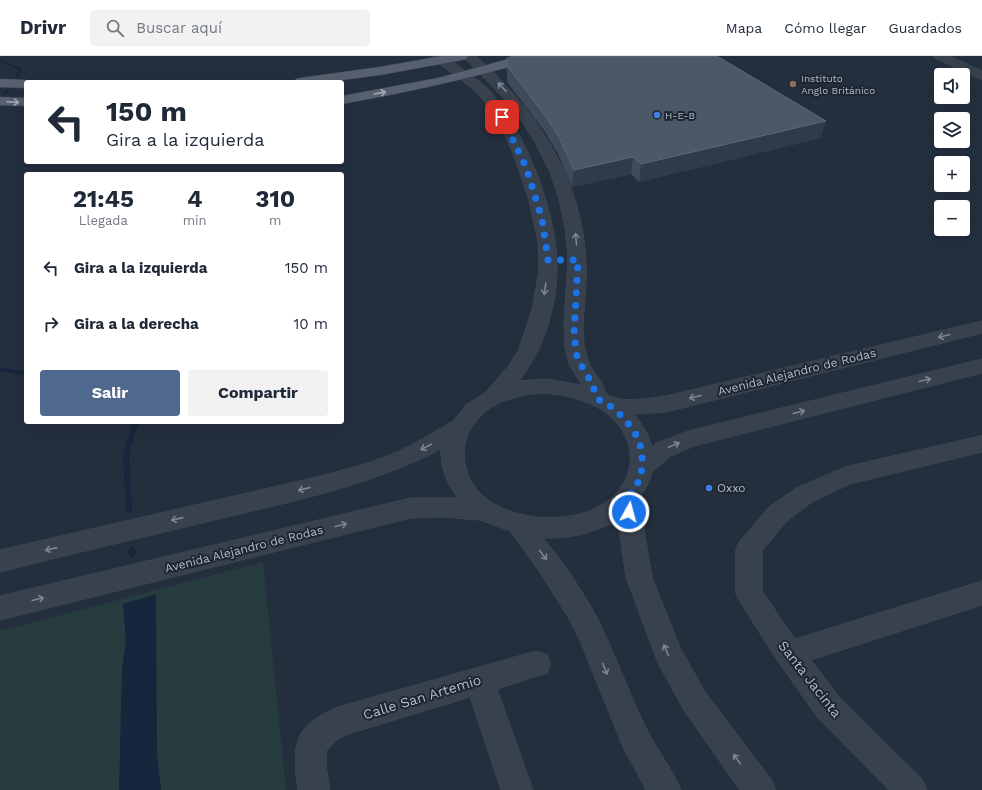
<!DOCTYPE html>
<html lang="es">
<meta charset="utf-8">
<style>
:root{--surface:#fff;--page:#f2f2f3;--text:#1f2937;--muted:#747a83;--line:#e0e1e3;--accent:#4f688e}
body{margin:0;font-family:"Work Sans",sans-serif;background:var(--page);color:var(--text);height:100vh;display:flex;flex-direction:column;font-size:15px;white-space:nowrap}
*{box-sizing:border-box;margin:0}
p{font-size:13px;color:var(--muted)}
.icon{flex:none;width:22px;height:22px;fill:none;stroke:currentColor;stroke-width:2;stroke-linecap:round;stroke-linejoin:round}
.map{position:relative;flex:1;overflow:hidden}
.details{position:absolute;left:24px;top:116px;width:320px;height:252px;display:flex;flex-direction:column;background:var(--surface);border-radius:4px;box-shadow:0 4px 16px #0002}
.details>*{flex:none}
.banner{position:absolute;left:24px;top:24px;width:320px;height:84px;border-radius:4px;box-shadow:0 4px 16px #0002;background:#fff;color:var(--text);overflow:hidden}
.tools{position:absolute;left:934px;top:12px;display:grid;gap:8px}
.tools a{display:grid;place-items:center;width:36px;height:36px;border-radius:4px;background:var(--surface);box-shadow:0 4px 16px #0002;font-size:20px}
.pin{position:absolute;display:grid;place-items:center;width:34px;height:34px;color:#fff;margin:-17px;border-radius:8px;box-shadow:0 2px 6px #0006}
.me{position:absolute;width:44px;margin:-22px;rotate:7deg;stroke-linejoin:round;filter:drop-shadow(0 0 3px #0008)}
.turn{display:flex;align-items:center;gap:14px;height:84px;padding:0 16px;font-size:18px}
.turn .icon{width:52px;height:52px;stroke-width:2.5}
.turn b{display:block;font-size:28px;line-height:34px}
.eta{display:flex;justify-content:space-evenly;align-items:center;height:68px;text-align:center}
.eta b{font-size:24px;font-weight:700;line-height:28px}
.action{display:flex;gap:8px;margin-top:auto;padding:8px 16px}
.action a{flex:1;height:46px;border-radius:4px;background:var(--accent);color:#fff;font-size:16px;font-weight:700;line-height:46px;text-align:center}
.action a+a{background:var(--page);color:var(--text)}
ul{padding:0;list-style:none}
li{display:flex;align-items:center;gap:12px;height:56px;padding:0 16px}
li div{flex:1}
li b{display:block;font-size:15px}
li em{font-style:normal}
header{display:flex;align-items:center;gap:24px;box-sizing:border-box;height:56px;padding:0 20px;background:var(--surface);border-bottom:1px solid var(--line)}
header strong{font-size:19px}
nav{display:flex;gap:22px;margin-inline-start:auto;font-size:14px}
.search{width:280px;height:36px;background:var(--page);display:flex;align-items:center;gap:10px;box-sizing:border-box;padding:0 14px;border-radius:4px;color:var(--muted);font-size:15px}
.map>svg:first-child{display:block}
</style>
<header>
<strong>Drivr</strong>
<div class="search"><svg class="icon" aria-label="search" viewBox="0 0 24 24"><circle cx="10" cy="10" r="6"/><path d="M15 15l6 6"/></svg>Buscar aquí</div>
<nav><a>Mapa</a><a>Cómo llegar</a><a>Guardados</a></nav>
</header>
<div class="map">
<svg width="982" height="734" viewBox="0 0 982 734">
<rect width="100%" height="100%" fill="#242f3e"/>
<polygon fill="#263c3f" points="263,506 286,734 0,734 0,575"/>
<polygon fill="#17263c" points="156,538 157,696 161,734 119,734 122,612 126,586 123,548"/>
<g fill="none" stroke-linecap="round" stroke-linejoin="round">
<g fill="#17263c" fill-rule="evenodd">
<polygon points="0,3 22,13 18,22 15,21 19,14 0,5"/>
<polygon points="7,33 10,34 6,39 4,39 3,38"/>
<polygon points="0,311 21,315 26,314 26,318 21,319 0,315"/>
<polygon points="133,366 139,366 129,398 132,455 131,457 127,457 126,455 123,398"/>
<path d="M132,490L134,491C136,494 136,498 134,501L132,502L130,501C128,498 128,494 130,491Z"/>
</g>
<g stroke="#414a57" stroke-width="1">
<g id="minor">
<path d="M432,0C436,0 441,0 444,0C450,2 458,10 464,14C474,22 486,29 494,40C527,80 559,162 557,215C556,253 543,295 519,325L545,323L582,329L569,308L565,291L564,266L568,202L565,172L559,143L550,116L537,90L523,67L506,45L463,0H476C527,46 569,102 582,172C585,189 587,208 586,226C585,251 579,280 588,304C590,311 596,318 600,324C603,328 604,335 607,338C618,348 652,342 666,340L982,265V277L666,356L634,358C641,366 650,381 652,391L655,388L688,375L982,303V317L694,390L671,400L651,417L650,424L639,443L652,521L680,591L705,636L771,723L776,734H740L685,656L658,607L626,521L618,464C594,477 570,483 543,482C563,506 581,532 596,560C614,595 627,632 644,668C655,691 671,711 681,734H646L623,691L580,585L568,561L541,518L510,475L480,464L441,461L411,462L0,564V540L411,442H458C447,429 440,411 441,393C372,429 298,444 223,462C149,480 74,497 0,516V494L321,420L371,406L399,395L426,381L453,365L466,349L486,336L510,308L519,293L532,254L539,214L538,185L528,141L513,97L496,62L484,45L473,33L440,8ZM545,337C575,340 609,349 624,378C630,389 632,401 629,413C613,482 479,474 466,412C463,399 463,386 470,374C486,346 515,339 545,337Z"/>
<polygon points="934,0 950,0 982,15 982,24 936,3"/>
<polygon points="982,380 982,396 850,428 812,446 787,465 762,495 762,535 795,583 982,525 982,549 811,604 840,642 922,723 927,734 889,734 818,662 779,607 740,546 736,538 736,492 740,485 769,451 796,432 845,411"/>
<path d="M537,595L547,599L551,608L547,617L497,633L533,734H501L470,641L345,679L337,684L326,695V710L330,734H298C292,689 292,670 338,651Z"/>
</g>
</g>
<g stroke="#414a57" stroke-width="1">
<g id="major">
<polygon points="442,0 468,0 466,3 462,4 380,19 327,26 294,26 296,23 300,22 380,11"/>
<path d="M520,0H539L537,3C473,22 408,36 342,48V40L438,22Z"/>
<polygon points="0,23 26,24 31,26 26,26 26,32 0,31"/>
<polygon points="0,41 26,42 26,50 0,49"/>
</g>
</g>
<use href="#minor" fill="#38414e" fill-rule="evenodd"/>
<use href="#major" fill="#56606e" fill-rule="evenodd"/>
</g>
<polygon fill="#3f4b5c" points="507,2 821,82 639,126 631,118 572,131 558,98 545,76 507,26"/>
<g fill="#2f3b4b">
<polygon points="826,65 821,82 639,126 641,108"/>
<polygon points="633,101 631,118 572,131 574,114"/>
</g>
<polygon fill="#4b5868" stroke="#5c6777" points="513,0 717,0 826,65 641,108 633,101 574,114 559,81 545,59 507,10 507,2"/>
<defs><path id="oneway-shaft" d="M-6 0H5M1.5-3L5.5 0L1.5 3" fill="none" stroke-width="1.6" stroke-linecap="round" stroke-linejoin="round"/></defs>
<g stroke="#7c8592">
<use href="#oneway-shaft" transform="translate(502 31) rotate(-133)"/>
<use href="#oneway-shaft" transform="translate(576 183) rotate(-95)"/>
<use href="#oneway-shaft" transform="translate(545 233) rotate(98)"/>
<use href="#oneway-shaft" transform="translate(944 280) rotate(166)"/>
<use href="#oneway-shaft" transform="translate(925 324) rotate(-14)"/>
<use href="#oneway-shaft" transform="translate(695 341) rotate(166)"/>
<use href="#oneway-shaft" transform="translate(799 356) rotate(-14)"/>
<use href="#oneway-shaft" transform="translate(674 389) rotate(-23)"/>
<use href="#oneway-shaft" transform="translate(426 391) rotate(152)"/>
<use href="#oneway-shaft" transform="translate(304 433) rotate(167)"/>
<use href="#oneway-shaft" transform="translate(177 463) rotate(167)"/>
<use href="#oneway-shaft" transform="translate(341 469) rotate(-14)"/>
<use href="#oneway-shaft" transform="translate(51 493) rotate(167)"/>
<use href="#oneway-shaft" transform="translate(543 499) rotate(52)"/>
<use href="#oneway-shaft" transform="translate(38 543) rotate(-14)"/>
<use href="#oneway-shaft" transform="translate(666 594) rotate(-113)"/>
<use href="#oneway-shaft" transform="translate(605 613) rotate(68)"/>
<use href="#oneway-shaft" transform="translate(737 703) rotate(-126)"/>
</g>
<g stroke="#a1aab7">
<use href="#oneway-shaft" transform="translate(380 37) rotate(-10)"/>
<use href="#oneway-shaft" transform="translate(13 46) rotate(3)"/>
</g>
<g fill="none" stroke-linecap="round" stroke-linejoin="round">
<polyline stroke="#1a73e8" stroke-width="7" stroke-dasharray="0 12.6" points="502,61 526,111 542,163 548,204 578,204 574,278 577,302 590,324 598,343 610,350 622,360 632,372 639,384 642,398 642,412 640,423 627,443 629,456"/>
</g>
<circle fill="#8d6e63" stroke="#1d2633" stroke-width="1.5" cx="793" cy="28" r="4"/>
<g fill="#3f7fe0" stroke="#1d2633" stroke-width="1.5">
<circle cx="657" cy="59" r="4"/>
<circle cx="709" cy="432" r="4"/>
</g>
<g text-anchor="middle" stroke-width="4" stroke-linejoin="round" paint-order="stroke">
<g font-size="10" fill="#b4bcc9" stroke="#1d2633" text-anchor="start">
<text x="801" y="26">Instituto<tspan x="801" dy="12">Anglo Británico</tspan></text>
<text x="665" y="63">H-E-B</text>
</g>
<g font-size="12" fill="#b4bcc9" stroke="#1d2633">
<text transform="translate(797 316) rotate(-14)" y="4">Avenida Alejandro de Rodas</text>
<text transform="translate(244 493) rotate(-14)" y="4">Avenida Alejandro de Rodas</text>
</g>
<g font-size="12" fill="#b4bcc9" stroke="#1d2633" text-anchor="start">
<text x="717" y="436">Oxxo</text>
</g>
<g font-size="14" fill="#b4bcc9" stroke="#1d2633">
<text transform="translate(810 623) rotate(52)" y="5">Santa Jacinta</text>
<text transform="translate(422 641) rotate(-17)" y="5">Calle San Artemio</text>
</g>
</g>
</svg>
<div class="tools">
<a><svg class="icon" aria-label="sound" viewBox="0 0 24 24"><path d="M4 9h4l5-4v14l-5-4H4zM17 9q2 3 0 6"/></svg></a>
<a><svg class="icon" aria-label="layers" viewBox="0 0 24 24"><path d="M12 4l9 5-9 5-9-5zM3 14l9 5 9-5"/></svg></a>
<a>+</a>
<a>−</a>
</div>
<div class="pin" style="left:502px;top:61px;background:#d93025"><svg class="icon" aria-label="arrive" viewBox="0 0 24 24"><path d="M6 21V4h12l-3 4 3 4H6"/></svg></div>
<svg class="me" style="left:629px;top:456px" viewBox="-20 -20 40 40"><circle r="17" fill="#1a73e8" stroke="#fff" stroke-width="3"/><path d="M0-11L8 9 0 5-8 9z" fill="#fff"/></svg>
<div class="banner">
<div class="turn"><svg class="icon" aria-label="left" viewBox="0 0 24 24"><path d="M17 20v-9H6M10 6l-5 5 5 5"/></svg><div><b>150 m</b>Gira a la izquierda</div></div>
</div>
<section class="details">
<div class="eta">
<div><b>21:45</b><p>Llegada</p></div>
<div><b>4</b><p>min</p></div>
<div><b>310</b><p>m</p></div>
</div>
<ul>
<li><svg class="icon" aria-label="left" viewBox="0 0 24 24"><path d="M17 20v-9H6M10 6l-5 5 5 5"/></svg><div><b>Gira a la izquierda</b></div><em>150 m</em></li>
<li><svg class="icon" aria-label="right" viewBox="0 0 24 24"><path d="M7 20v-9h11M14 6l5 5-5 5"/></svg><div><b>Gira a la derecha</b></div><em>10 m</em></li>
</ul>
<div class="action"><a>Salir</a><a>Compartir</a></div>
</section>
</div>
